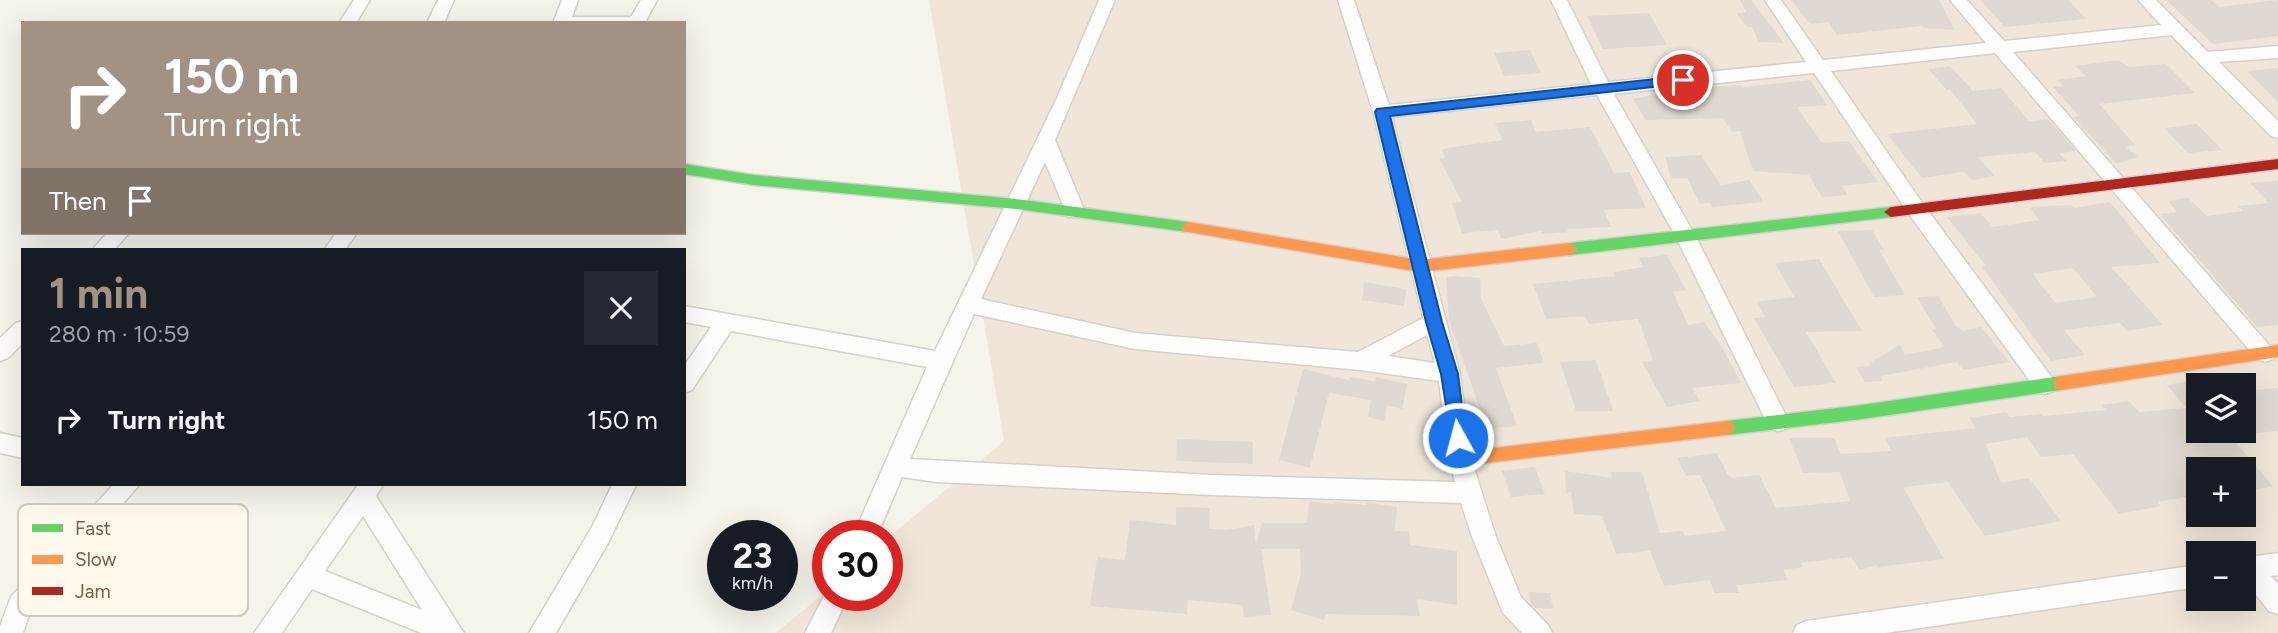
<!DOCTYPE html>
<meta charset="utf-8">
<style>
:root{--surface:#171b24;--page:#242831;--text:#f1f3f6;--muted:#9ea1a6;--accent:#a19284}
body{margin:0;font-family:Figtree,sans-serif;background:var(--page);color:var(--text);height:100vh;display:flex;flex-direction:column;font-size:26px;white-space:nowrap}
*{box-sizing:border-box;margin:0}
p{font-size:23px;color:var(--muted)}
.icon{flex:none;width:38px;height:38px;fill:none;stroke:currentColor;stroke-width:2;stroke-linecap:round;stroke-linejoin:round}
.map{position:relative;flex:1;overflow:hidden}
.panel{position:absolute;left:21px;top:248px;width:665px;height:238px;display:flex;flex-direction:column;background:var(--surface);border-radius:0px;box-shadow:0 7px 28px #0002}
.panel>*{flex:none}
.hud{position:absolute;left:21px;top:21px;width:665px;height:214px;border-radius:0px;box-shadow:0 7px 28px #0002;background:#a19284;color:#fff;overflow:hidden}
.fabs{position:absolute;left:2186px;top:373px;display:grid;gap:14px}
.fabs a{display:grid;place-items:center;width:70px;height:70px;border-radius:0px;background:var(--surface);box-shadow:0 7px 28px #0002;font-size:35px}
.speed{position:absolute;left:707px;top:520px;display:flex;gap:14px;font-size:35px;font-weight:700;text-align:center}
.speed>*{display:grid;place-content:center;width:91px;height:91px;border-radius:50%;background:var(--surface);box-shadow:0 7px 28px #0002;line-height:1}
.speed small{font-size:18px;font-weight:400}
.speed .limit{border:10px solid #d22;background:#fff;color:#111}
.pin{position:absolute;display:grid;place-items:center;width:60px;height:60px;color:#fff;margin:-30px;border:4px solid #fff;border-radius:50%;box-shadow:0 2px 7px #0007}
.me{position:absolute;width:77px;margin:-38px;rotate:353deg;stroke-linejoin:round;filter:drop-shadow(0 0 5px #0008)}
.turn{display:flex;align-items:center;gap:24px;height:147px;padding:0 28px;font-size:32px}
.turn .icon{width:91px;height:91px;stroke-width:2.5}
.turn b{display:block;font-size:49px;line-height:60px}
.then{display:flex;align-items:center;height:66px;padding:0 28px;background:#0003;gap:14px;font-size:26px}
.round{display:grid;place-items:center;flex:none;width:74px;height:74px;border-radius:0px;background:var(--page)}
.overview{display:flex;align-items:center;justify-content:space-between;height:119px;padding:0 28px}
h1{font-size:42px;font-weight:700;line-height:52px;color:var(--accent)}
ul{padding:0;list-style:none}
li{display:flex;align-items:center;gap:21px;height:105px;padding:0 28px}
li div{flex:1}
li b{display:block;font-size:26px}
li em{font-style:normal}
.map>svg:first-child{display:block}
</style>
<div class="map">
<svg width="2278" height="633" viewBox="0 0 2278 633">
<rect width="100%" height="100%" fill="#f6f3eb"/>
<path fill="#efe6d9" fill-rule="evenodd" d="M929,0H2278V633H776L828,590V595H887V539L1004,441ZM2198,385H2244V430H2198ZM2198,469H2244V514H2198ZM2198,553H2244V598H2198Z"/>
<g fill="#e0d9d1" fill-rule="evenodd">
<polygon points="1740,0 1751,0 1784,43 1759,42 1752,27 1747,27 1736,13 1746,12"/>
<polygon points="1791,0 1939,0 1955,30 1924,28 1922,26 1837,35 1828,22 1810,24"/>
<polygon points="1980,0 2068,0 2086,19 2005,27"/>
<polygon points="2166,0 2211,0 2219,7 2278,0 2278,36 2213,44"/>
<polygon points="1649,13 1667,45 1603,49 1587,16"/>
<polygon points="1530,50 1541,73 1504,76 1494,53"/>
<polygon points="2118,60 2129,67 2166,64 2195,93 2099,104 2135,145 2126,147 2138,157 2117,164 2073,117 2079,116 2053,87 2064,86 2058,80 2086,76 2075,66"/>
<polygon points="1950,66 1973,91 2001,88 2029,121 2048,119 2076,151 2059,153 2066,161 2045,163 2035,152 1978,157 1995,176 1972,180 1964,172 1922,178 1887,134 1977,124 1950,89 1947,90 1928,69"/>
<polygon points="2278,68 2278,102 2247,71"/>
<polygon points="1810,80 1827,105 1797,107 1822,143 1849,141 1878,182 1842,186 1848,195 1822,197 1809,175 1753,171 1740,131 1732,132 1723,118 1646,120 1633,99 1684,89 1740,85 1742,87"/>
<polygon points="1531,120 1536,132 1590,127 1614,173 1630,172 1646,208 1604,210 1611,227 1567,229 1568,232 1542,234 1541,231 1502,239 1497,230 1462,233 1452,203 1462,202 1439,158 1445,158 1442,149 1502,140 1495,123"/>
<polygon points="2197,124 2222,150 2188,153 2164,128"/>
<polygon points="1701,155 1721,185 1749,180 1764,202 1712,207 1710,203 1700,204 1687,178 1671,178 1665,157"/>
<polygon points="2278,181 2278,325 2257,327 2160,214 2177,212 2169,201 2187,197 2207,216 2243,211 2238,206 2269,203 2250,183"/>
<path d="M2110,202L2160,263L2111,267L2163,325L2127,331L2120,323L2064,330L2085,355L2051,361L1982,267L1986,266L1947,217L1981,213L1993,227L2039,220L2030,207L2071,205L2074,208ZM2073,268L2097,297L2055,303L2033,274Z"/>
<polygon points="1872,230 1884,250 1879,250 1905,295 1874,297 1838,231"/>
<polygon points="1667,255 1686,290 1673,292 1688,325 1704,322 1722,347 1741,383 1692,388 1700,401 1667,407 1642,362 1653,360 1638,319 1589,324 1585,316 1546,319 1533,284 1615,276 1613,272 1643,267 1639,258"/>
<polygon points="1819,259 1862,331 1806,332 1836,383 1794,387 1754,318 1766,317 1756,302 1794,297 1775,263"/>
<polygon points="1455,276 1480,278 1481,298 1504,346 1537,343 1544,363 1496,368 1517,426 1487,429 1449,321 1446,277"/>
<polygon points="1364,282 1406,289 1404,306 1362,300"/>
<polygon points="1938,296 1956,326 1963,331 1981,327 2009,362 1963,370 1957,362 1880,376 1883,381 1865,382 1856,367 1870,366 1869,363 1900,345 1905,355 1945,347 1932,330 1936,329 1917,297"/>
<polygon points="1596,360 1613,411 1576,411 1560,362"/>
<polygon points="1303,369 1349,380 1349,377 1375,381 1376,377 1407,384 1402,409 1387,405 1384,421 1368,417 1371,400 1329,393 1310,468 1279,460"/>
<polygon points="2189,381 2198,391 2198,430 2225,430 2273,486 2244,492 2244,469 2198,469 2198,495 2158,502 2161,506 2119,514 2073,454 2041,457 2027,437 1986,444 2001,483 2029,478 2061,521 1985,536 1948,482 1903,487 1944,559 1878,567 1877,565 1860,570 1851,557 1801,563 1803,567 1783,570 1788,580 1737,585 1739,593 1714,593 1710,580 1664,586 1650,551 1616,554 1602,516 1574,514 1571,492 1566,493 1565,471 1612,478 1611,472 1642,472 1660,533 1683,531 1685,536 1726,531 1700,475 1686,476 1677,458 1717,453 1728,475 1732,478 1759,475 1776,508 1850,501 1840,472 1803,473 1789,438 1834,438 1841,454 1892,451 1884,438 1976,428 1969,418 2006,412 2010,417 2042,414 2044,416 2106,410 2102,405 2129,401 2139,412 2186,408 2167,385"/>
<polygon points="2278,388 2278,431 2244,434 2244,391"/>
<polygon points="1177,439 1253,442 1253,464 1176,461"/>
<polygon points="1535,467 1545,494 1511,497 1502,471"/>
<polygon points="1309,501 1334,504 1334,502 1366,505 1366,503 1371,503 1397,507 1395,531 1409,531 1410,545 1457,551 1457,605 1417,599 1420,616 1326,614 1324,620 1291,610 1301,573 1300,549 1261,549 1271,615 1244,617 1243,605 1188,600 1187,614 1090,606 1097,557 1125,560 1130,520 1176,525 1176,507 1210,508 1209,529 1227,530 1254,525 1256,545 1262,523 1307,523"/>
<polygon points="1529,592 1550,593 1553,609 1535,608 1531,604"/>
</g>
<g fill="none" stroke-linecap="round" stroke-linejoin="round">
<g stroke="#d5d0c9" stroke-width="3">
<g id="street">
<polygon points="354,0 370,0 356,23 339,23"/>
<polygon points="438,0 454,0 444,23 427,23"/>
<polygon points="562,0 578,0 572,17 631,17 641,0 657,0 645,23 553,23"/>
<path d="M1099,0H1115L1055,140L1085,212L1082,217H1068L1045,162L981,299L1135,333L1358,352L1423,318L1373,112L1338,0H1354L1389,105L1591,84L1551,0H1567L1608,82L1806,62L1765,0H1781L1823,60L1986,43L1950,0H1967L2004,41L2161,25L2138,0H2156L2208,52L2278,46V58L2219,62L2278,121V138L2271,136L2171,35L2013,52L2276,353L2273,359L2265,362L2257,359L1995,53L1831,71L1923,204L2053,379L2056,385L2053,391L2045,394L2037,391L1909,214L1814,73L1614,94L1696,237L1789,422L1786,429L1778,431L1770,429L1676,237L1597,95L1392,117L1460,374L1471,459L1482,493L1496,537L1521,597L1548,625L1552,633H1522L1503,613L1472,537L1461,503L1212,495L936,482L902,477L877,536H853L927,367L731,331L692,390L684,393V366L711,327L684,322V306L935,351L1056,100ZM974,314L1135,349L1360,370L1439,381L1449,459L1455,482L1212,475L910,459ZM1427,335L1435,363L1388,356Z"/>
<polygon points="107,233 129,233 114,250 92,250"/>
<polygon points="336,233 357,233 345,250 324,250"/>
<polygon points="23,321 23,343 8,358 0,361 0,338 16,323"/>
<polygon points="0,433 23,438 23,458 0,453"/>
<polygon points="113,485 139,485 30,612 23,633 0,633 0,626 11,597"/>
<path d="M358,485H383L376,496L464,633H421L312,589L282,633H254ZM363,516L422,610L325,571Z"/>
<polygon points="612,485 636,485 608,543 556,633 529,633 592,527"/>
<polygon points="2278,553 2278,575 2271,576 2278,584 2278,614 2269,611 2244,580 2244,558"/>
<polygon points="2198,565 2198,587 1886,633 1793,633 1797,625 1806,621"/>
<polygon points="828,588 828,595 849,595 831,633 805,633"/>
</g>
</g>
<g stroke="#d6d0c9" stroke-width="3">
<g id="fast">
<polygon points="684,164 754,175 1016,199 1188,222 1195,227 1188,232 1016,209 754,185 684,174"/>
<polygon points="1891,207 1898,212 1891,217 1570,255 1562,249 1570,243"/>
<polygon points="2061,376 2067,378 2069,383 2067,388 2061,390 1862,419 1727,435 1721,433 1719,428 1721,423 1727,421 1862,405"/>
</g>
</g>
<g stroke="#d6d0c9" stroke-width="3">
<g id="slow">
<polygon points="1188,222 1420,260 1570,243 1578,249 1570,255 1420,272 1183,231 1181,227"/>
<polygon points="2278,345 2278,357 2061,390 2055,388 2053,383 2055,378 2061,376"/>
<polygon points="1727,421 1733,423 1735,428 1733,433 1727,435 1460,466 1454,464 1451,459 1454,454 1460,452"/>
</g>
</g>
<g stroke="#d6d0c9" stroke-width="3">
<polygon id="jam" points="2278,159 2278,169 1891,217 1884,212 1891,207"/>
</g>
<use href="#street" fill="#fefdfc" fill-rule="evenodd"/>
<use href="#fast" fill="#63d668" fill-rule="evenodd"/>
<use href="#slow" fill="#ff974d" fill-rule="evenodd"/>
<use href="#jam" fill="#b3261e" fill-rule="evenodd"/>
</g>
<polygon fill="#1a73e8" stroke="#114b97" stroke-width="2" points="1683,76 1688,77 1688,83 1390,116 1442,322 1458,374 1466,438 1464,443 1458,445 1452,443 1441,374 1426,322 1375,112 1377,109"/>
<rect x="18" y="504" width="230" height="112" rx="10" fill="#fef9ec" stroke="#d4cabc" stroke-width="2"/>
<rect x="32" y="524" width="31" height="8" fill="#63d668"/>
<rect x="32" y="555" width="31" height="9" fill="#ff974d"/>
<rect x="32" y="587" width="31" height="8" fill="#b3261e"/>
<g font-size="19" fill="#735e4d">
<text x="75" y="535">Fast</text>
<text x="75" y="566">Slow</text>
<text x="75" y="598">Jam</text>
</g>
</svg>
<div class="fabs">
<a><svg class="icon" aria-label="layers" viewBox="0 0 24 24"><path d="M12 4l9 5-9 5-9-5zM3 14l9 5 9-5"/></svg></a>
<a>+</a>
<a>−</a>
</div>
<div class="speed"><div>23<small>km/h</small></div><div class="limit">30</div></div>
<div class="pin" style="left:1683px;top:80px;background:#d93025"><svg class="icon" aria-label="arrive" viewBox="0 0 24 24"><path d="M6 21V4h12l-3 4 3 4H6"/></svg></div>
<svg class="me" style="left:1458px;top:438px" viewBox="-20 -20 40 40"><circle r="17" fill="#1a73e8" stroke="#fff" stroke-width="3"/><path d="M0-11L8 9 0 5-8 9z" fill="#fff"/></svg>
<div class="hud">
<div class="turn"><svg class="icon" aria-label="right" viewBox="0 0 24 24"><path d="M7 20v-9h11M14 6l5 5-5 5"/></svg><div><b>150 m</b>Turn right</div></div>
<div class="then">Then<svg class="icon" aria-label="arrive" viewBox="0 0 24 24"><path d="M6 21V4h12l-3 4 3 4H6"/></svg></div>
</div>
<section class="panel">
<div class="overview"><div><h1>1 min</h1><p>280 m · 10:59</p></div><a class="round"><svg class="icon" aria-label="close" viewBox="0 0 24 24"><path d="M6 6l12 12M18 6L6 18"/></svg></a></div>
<ul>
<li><svg class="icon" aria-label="right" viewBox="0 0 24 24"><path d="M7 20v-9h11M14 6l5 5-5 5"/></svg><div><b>Turn right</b></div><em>150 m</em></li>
</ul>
</section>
</div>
